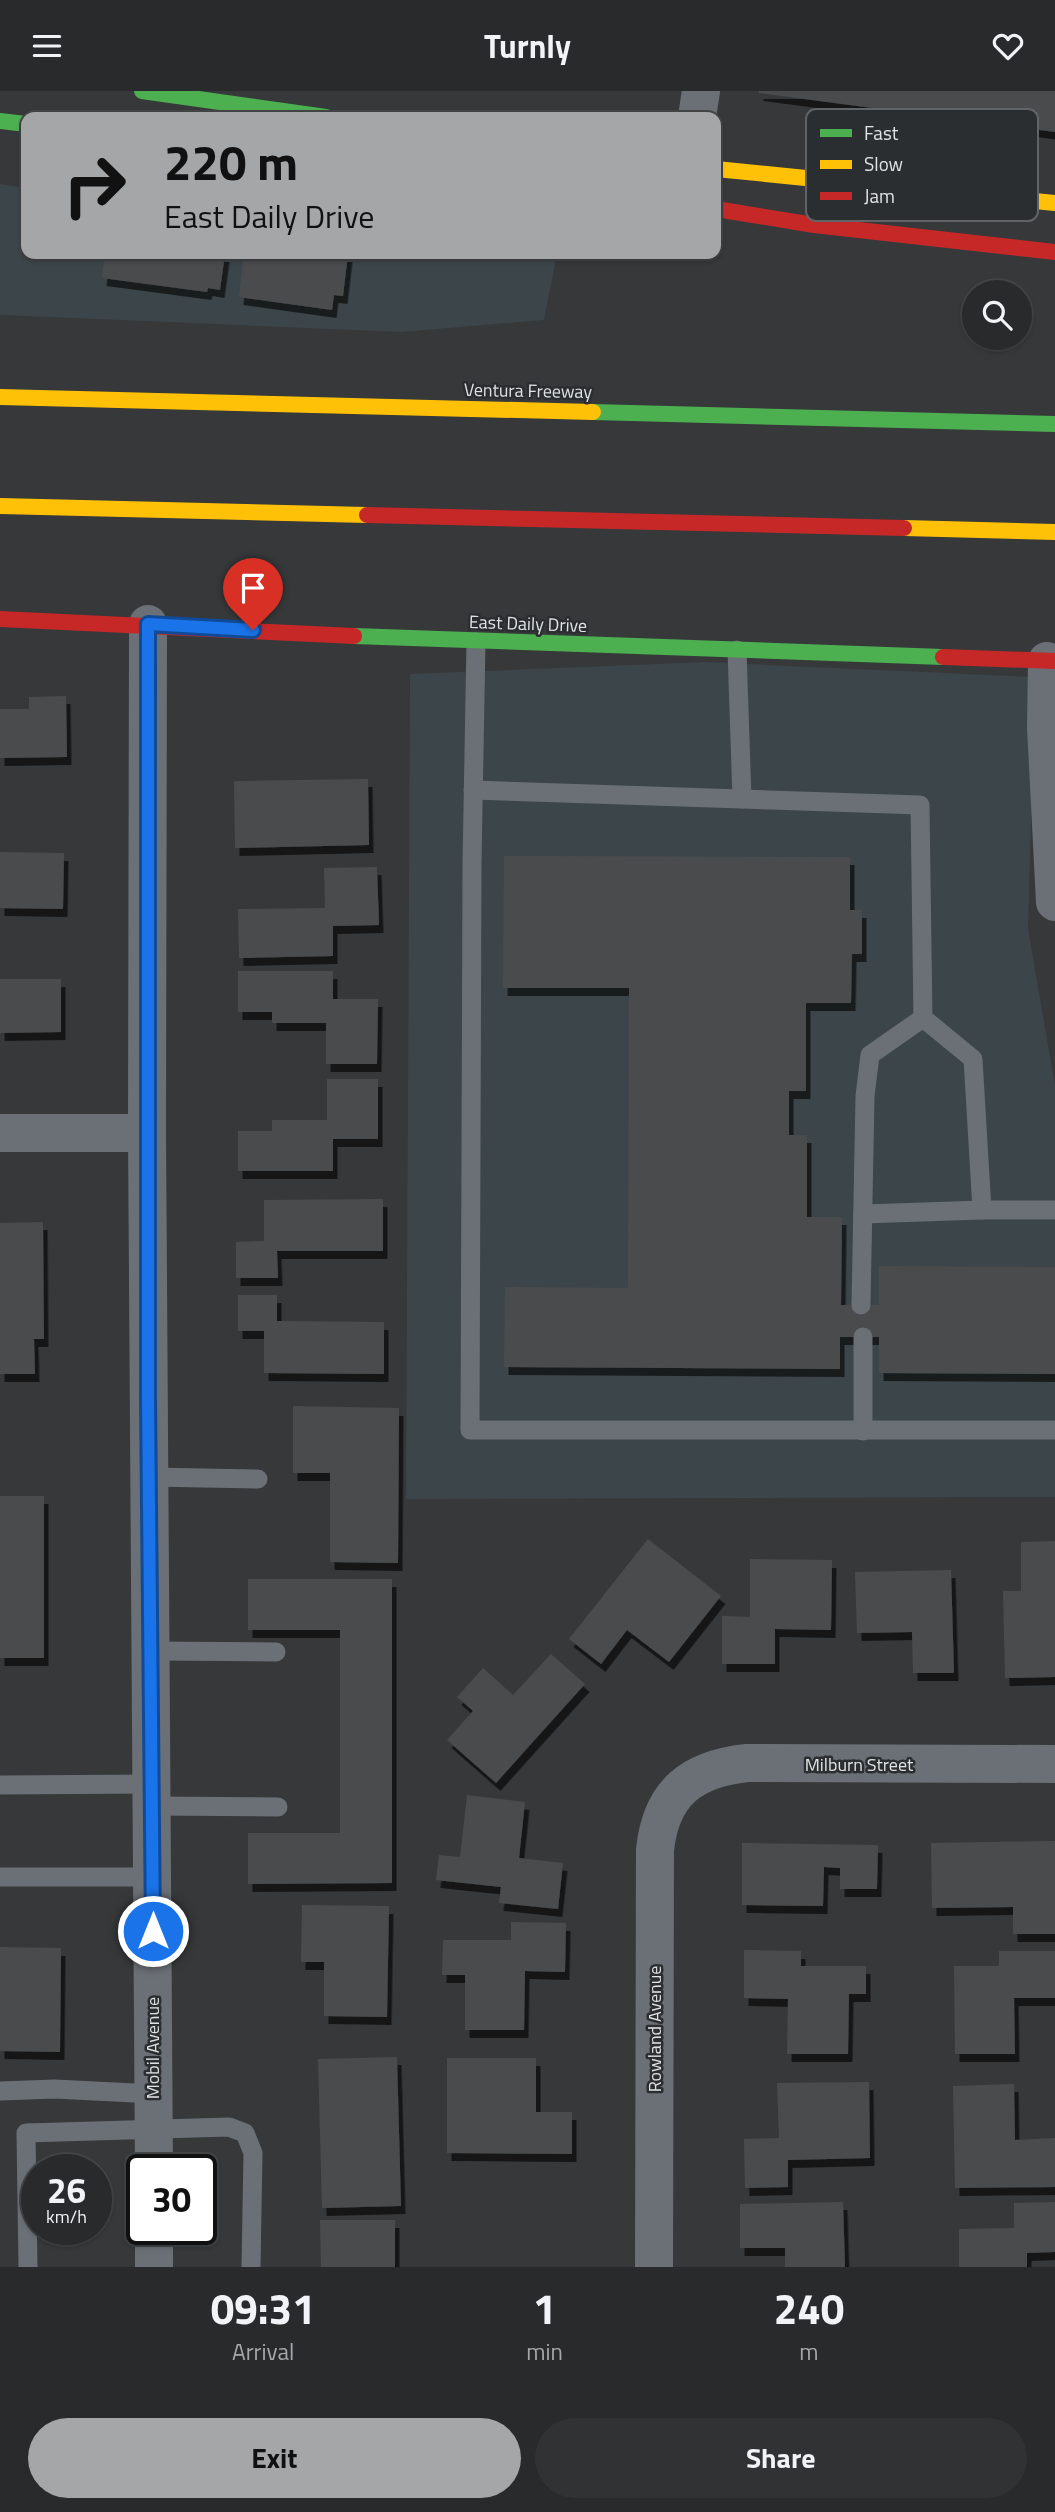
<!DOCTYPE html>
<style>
:root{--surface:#282a2c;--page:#303234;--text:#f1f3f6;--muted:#a5a7a9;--line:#444648;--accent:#a4a6a8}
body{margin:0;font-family:"Titillium Web",sans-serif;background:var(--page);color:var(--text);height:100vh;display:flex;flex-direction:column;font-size:26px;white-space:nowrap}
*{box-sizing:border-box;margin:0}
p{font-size:23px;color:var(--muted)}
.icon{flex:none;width:38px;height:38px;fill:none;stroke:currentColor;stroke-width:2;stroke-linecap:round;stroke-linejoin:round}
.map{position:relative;height:2176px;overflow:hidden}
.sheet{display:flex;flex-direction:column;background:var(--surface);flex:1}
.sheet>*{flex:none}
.banner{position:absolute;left:21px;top:21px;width:700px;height:147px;border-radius:14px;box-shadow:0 2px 5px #0004,0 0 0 2px var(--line);background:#a4a6a8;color:#111;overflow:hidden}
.fabs{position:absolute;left:962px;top:189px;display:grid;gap:14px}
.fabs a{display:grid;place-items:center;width:70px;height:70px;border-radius:50%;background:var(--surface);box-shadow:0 2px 5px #0004,0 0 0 2px var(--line);font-size:35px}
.speed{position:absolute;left:21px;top:2063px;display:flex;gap:14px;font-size:35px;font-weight:700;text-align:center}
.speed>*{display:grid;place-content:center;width:91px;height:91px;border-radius:50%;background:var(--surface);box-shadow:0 2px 5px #0004,0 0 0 2px var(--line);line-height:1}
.speed small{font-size:18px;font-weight:400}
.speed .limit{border:4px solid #111;border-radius:10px;background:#fff;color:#111}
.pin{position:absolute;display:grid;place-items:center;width:60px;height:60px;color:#fff;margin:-72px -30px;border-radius:50% 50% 50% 0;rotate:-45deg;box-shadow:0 0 7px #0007}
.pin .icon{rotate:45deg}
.me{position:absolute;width:77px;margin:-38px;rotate:0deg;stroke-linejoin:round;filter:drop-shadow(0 0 5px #0008)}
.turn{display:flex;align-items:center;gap:24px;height:147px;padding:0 28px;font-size:32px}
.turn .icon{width:91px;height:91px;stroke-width:2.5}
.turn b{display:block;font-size:49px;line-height:60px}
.eta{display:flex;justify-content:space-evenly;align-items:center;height:119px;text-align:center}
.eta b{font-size:42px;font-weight:700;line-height:49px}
.action{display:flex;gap:14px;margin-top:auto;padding:14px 28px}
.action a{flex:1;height:80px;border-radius:42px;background:var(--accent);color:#111;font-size:28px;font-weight:700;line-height:80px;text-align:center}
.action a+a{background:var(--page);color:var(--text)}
header{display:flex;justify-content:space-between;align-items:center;height:91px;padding:0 28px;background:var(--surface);font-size:32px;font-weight:700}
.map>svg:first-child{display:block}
</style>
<header><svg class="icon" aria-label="menu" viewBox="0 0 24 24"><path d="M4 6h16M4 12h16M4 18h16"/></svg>Turnly<svg class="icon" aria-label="heart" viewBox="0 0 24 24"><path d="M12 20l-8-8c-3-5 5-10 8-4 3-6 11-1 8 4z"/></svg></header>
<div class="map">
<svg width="1055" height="2176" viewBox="0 0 1055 2176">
<defs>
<filter id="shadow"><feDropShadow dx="4.5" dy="8" stdDeviation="0" flood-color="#0009"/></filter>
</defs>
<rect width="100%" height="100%" fill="#36383a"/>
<g fill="#3c4549">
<polygon points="0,93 26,97 26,163 557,163 544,229 401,241 0,224"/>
<polygon points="704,571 1035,586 1028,838 1055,994 1055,1406 406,1408 410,583"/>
</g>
<g fill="#4a4c4d" filter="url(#shadow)">
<polygon points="759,0 1055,0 1055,41 759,2"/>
<polygon points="105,163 225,163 220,199 208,197 207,201 102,187"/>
<polygon points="244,163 348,163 343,205 334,204 332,219 239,206"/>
<polygon points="66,605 67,666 0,667 0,618 29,618 29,606"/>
<polygon points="368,688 369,754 235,757 234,690"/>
<polygon points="0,761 64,762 63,818 0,817"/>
<polygon points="504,765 850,766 850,819 862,819 862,863 852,863 851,912 806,912 806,1000 789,1000 789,1044 807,1044 807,1126 842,1126 841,1214 879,1214 879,1175 1055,1176 1055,1283 879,1282 879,1246 840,1246 840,1278 504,1276 505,1196 628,1197 629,897 503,897"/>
<polygon points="377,776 379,834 333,835 333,865 239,867 238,818 325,817 324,777"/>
<polygon points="238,880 333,880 333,908 378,908 377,973 326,973 326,932 272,932 272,921 238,921"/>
<polygon points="0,888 61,888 61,941 0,942"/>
<polygon points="327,988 378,988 378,1048 333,1048 333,1080 238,1080 238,1040 272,1040 272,1029 327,1029"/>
<polygon points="383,1108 383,1160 277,1160 278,1187 236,1187 236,1151 264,1150 264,1109"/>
<polygon points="43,1131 44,1248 34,1248 35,1283 0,1283 0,1132"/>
<polygon points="238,1204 277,1204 277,1230 384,1231 384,1283 264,1282 264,1240 238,1240"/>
<polygon points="293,1315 399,1317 398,1472 330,1471 330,1382 293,1382"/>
<rect x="0" y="1405" width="44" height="162"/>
<polygon points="648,1448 721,1505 669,1571 627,1539 601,1573 569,1548"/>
<polygon points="1055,1450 1055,1586 1005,1587 1003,1500 1021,1500 1021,1451"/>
<polygon points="750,1468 832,1469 831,1539 775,1538 775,1573 722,1573 722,1525 750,1526"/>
<polygon points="951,1479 954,1582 913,1582 912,1541 857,1542 855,1481"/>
<polygon points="248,1488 392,1488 392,1792 248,1793 248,1742 340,1742 340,1539 248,1539"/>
<polygon points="551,1563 585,1593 496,1692 447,1649 473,1620 457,1606 483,1577 513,1604"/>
<polygon points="467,1704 525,1711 519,1767 563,1772 558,1818 499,1812 501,1796 436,1789 439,1764 460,1766"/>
<polygon points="1055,1750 1055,1843 1013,1843 1013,1816 932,1817 931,1752"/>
<polygon points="742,1752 878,1754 877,1798 840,1798 840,1777 824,1776 823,1815 742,1814"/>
<polygon points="302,1814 389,1815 387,1926 324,1925 324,1871 301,1871"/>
<polygon points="511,1831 566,1832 565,1881 525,1880 524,1939 465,1939 465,1884 442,1884 443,1849 511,1849"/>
<polygon points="0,1856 61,1857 60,1961 0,1960"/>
<polygon points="744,1859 801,1860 801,1875 866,1875 866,1903 849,1903 848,1963 787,1963 788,1908 744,1907"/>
<polygon points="999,1860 1055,1860 1055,1907 1014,1907 1015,1963 955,1963 954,1875 999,1875"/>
<polygon points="397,1966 401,2115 322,2117 318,1968"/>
<polygon points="447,1967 536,1967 536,2021 572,2021 572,2063 447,2062"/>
<polygon points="869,1991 870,2067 788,2069 788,2096 745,2097 744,2048 779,2047 777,1992"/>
<polygon points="1014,1993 1015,2049 1055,2047 1055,2096 955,2097 953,1995"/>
<polygon points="843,2111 845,2176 785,2176 785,2157 740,2157 740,2113"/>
<polygon points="1055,2111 1055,2161 1027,2162 1027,2176 959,2176 959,2138 1014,2137 1014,2112"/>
<polygon points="320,2129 395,2129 395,2176 321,2176"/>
</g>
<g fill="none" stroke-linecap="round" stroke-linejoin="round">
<g stroke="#6b7076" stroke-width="19">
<polyline points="476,551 472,773 470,1339 1055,1339"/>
<polyline points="737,559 742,708"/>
<polyline points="473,699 920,714 923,927 973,968 982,1119 1055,1119"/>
<polyline points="863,1123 982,1119"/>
<polyline points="861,1214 865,1005 870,964 923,927"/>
<polyline points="863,1246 863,1340"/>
<polyline points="150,1386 258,1388"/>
<polyline points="153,1560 276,1561"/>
<polyline points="0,1694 152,1693"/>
<polyline points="153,1715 278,1716"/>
<polyline points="0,1786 153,1786"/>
<polyline points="0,2000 55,1998 154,2003"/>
<polyline points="28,2176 26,2042 229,2036 245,2042 253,2062 251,2176"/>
</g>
<g stroke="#6b7076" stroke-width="38">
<polyline points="697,26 701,0"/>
<polyline points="148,533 147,1042 154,2079"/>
<polyline points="1047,570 1046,636 1055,811"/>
<polyline points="0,1042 147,1042"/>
<polyline points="154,2138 154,2176"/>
<path d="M654,2176L655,1759C661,1701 692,1678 747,1672L1055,1673"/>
</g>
<g stroke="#4caf50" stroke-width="16">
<polyline points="142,0 326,26"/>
<polyline points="0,30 26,33"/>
<polyline points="593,321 1055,333"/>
<polyline points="354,545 943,566"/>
</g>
<g stroke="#ffc107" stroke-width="16">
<polyline points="716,78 1055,112"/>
<polyline points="0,306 593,321"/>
<polyline points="0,415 367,424"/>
<polyline points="904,437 1055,441"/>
</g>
<g stroke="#c62828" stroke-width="16">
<polyline points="716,118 814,134 1055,161"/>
<polyline points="367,424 904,437"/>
<polyline points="0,528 354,545"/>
<polyline points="943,566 1055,570"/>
</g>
</g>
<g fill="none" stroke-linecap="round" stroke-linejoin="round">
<g stroke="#114b97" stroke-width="18">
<polyline id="route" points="153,1840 148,1308 148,533 253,539"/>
</g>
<use href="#route" stroke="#1a73e8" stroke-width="12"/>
</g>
<g text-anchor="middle" stroke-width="5" stroke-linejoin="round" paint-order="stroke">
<g font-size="18" fill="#dfe2e3" stroke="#2b2e31">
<text transform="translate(528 300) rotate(1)" y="6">Ventura Freeway</text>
<text transform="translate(528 533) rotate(2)" y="6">East Daily Drive</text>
<text x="859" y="1680">Milburn Street</text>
<text transform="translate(655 1938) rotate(-90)" y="6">Rowland Avenue</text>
<text transform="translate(153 1957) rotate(-90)" y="6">Mobil Avenue</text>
</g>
</g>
<rect x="806" y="18" width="232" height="112" rx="10" fill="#2b2e31" stroke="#616466" stroke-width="2"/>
<rect x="820" y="38" width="32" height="8" fill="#4caf50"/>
<rect x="820" y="69" width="32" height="9" fill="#ffc107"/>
<rect x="820" y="101" width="32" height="8" fill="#c62828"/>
<g font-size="19" fill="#dfe2e3">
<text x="864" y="49">Fast</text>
<text x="864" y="80">Slow</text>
<text x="864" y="112">Jam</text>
</g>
</svg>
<div class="fabs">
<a><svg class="icon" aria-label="search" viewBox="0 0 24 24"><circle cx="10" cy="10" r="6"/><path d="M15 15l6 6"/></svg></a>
</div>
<div class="speed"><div>26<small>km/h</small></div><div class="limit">30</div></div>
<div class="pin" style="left:253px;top:539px;background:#d93025"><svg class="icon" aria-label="arrive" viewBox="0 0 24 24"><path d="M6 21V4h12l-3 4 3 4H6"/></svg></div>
<svg class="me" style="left:153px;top:1840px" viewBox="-20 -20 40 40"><circle r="17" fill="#1a73e8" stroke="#fff" stroke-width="3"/><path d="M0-11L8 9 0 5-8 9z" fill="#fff"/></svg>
<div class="banner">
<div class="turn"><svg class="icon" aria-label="right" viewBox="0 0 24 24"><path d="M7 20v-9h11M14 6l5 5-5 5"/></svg><div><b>220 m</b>East Daily Drive</div></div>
</div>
</div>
<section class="sheet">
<div class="eta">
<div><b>09:31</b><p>Arrival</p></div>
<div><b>1</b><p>min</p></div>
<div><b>240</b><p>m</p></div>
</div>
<div class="action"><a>Exit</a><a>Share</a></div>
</section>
